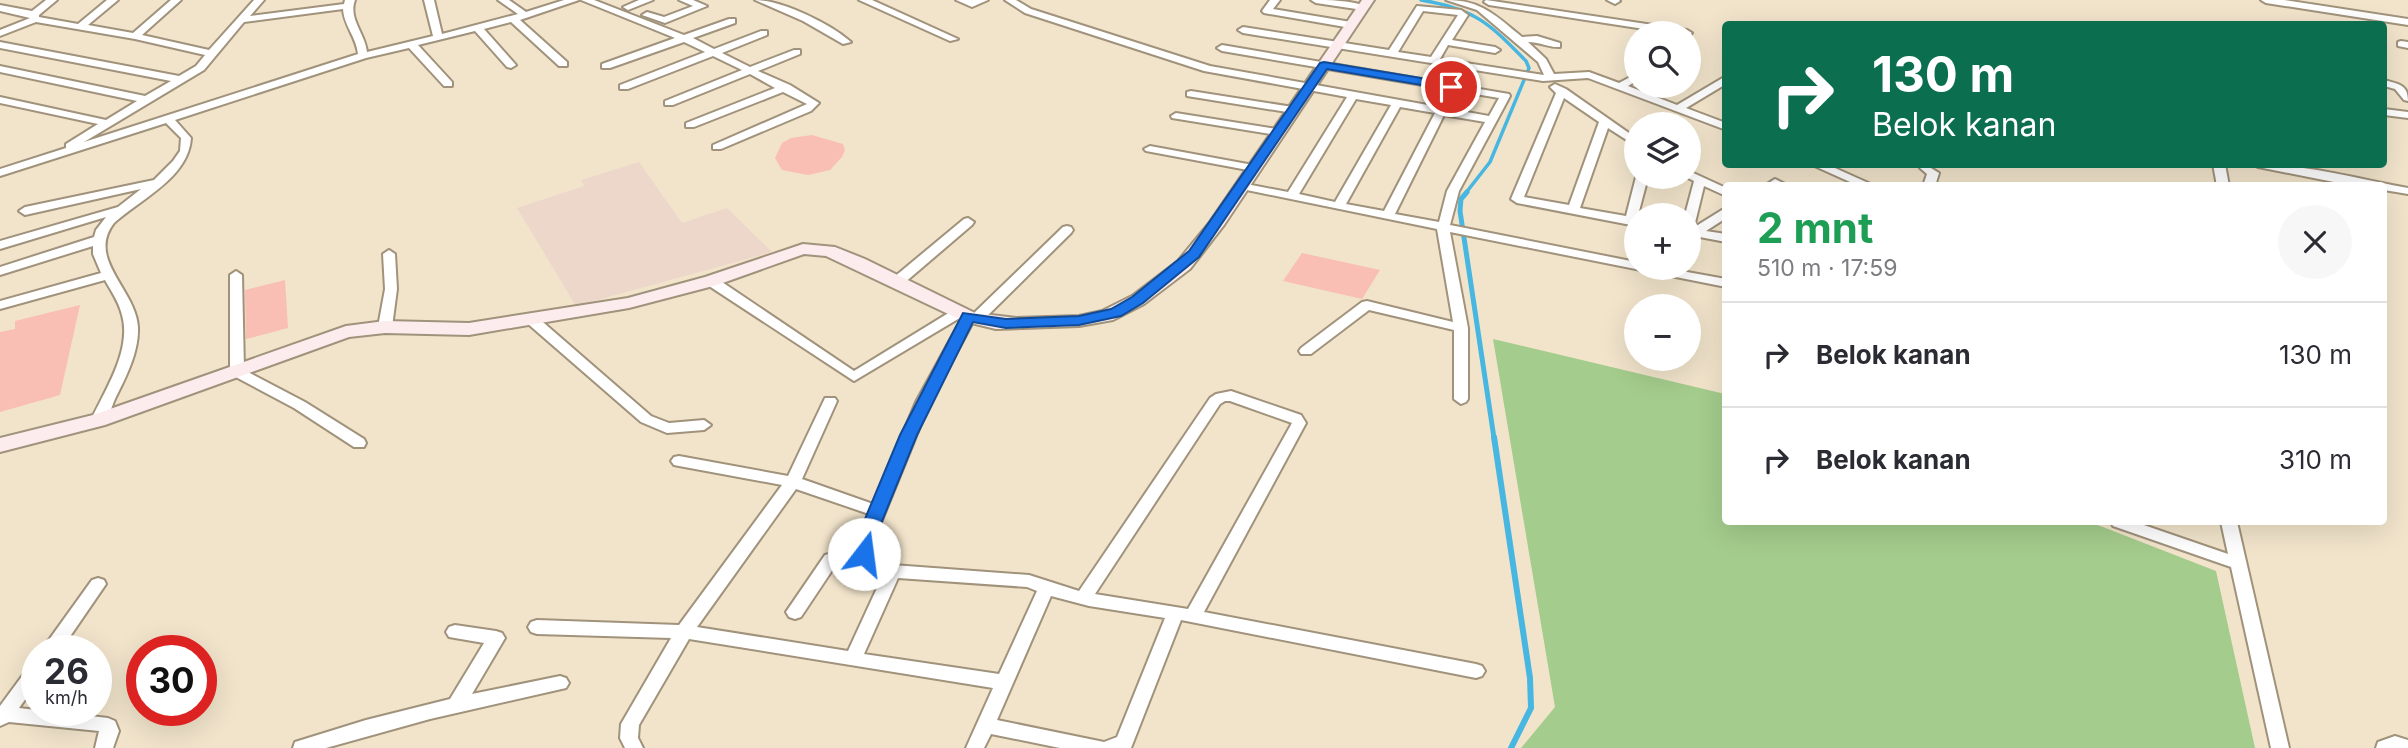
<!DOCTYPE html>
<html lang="id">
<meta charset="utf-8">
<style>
:root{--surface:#fff;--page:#f7f7f7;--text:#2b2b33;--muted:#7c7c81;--line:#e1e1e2}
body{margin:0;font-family:Inter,sans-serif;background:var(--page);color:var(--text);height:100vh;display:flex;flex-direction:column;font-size:26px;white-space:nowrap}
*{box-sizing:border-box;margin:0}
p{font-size:23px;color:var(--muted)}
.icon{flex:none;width:38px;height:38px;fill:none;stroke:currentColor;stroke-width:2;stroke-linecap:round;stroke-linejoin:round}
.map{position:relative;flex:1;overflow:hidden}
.drawer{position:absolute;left:1722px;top:182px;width:665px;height:343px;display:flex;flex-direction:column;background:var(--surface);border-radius:7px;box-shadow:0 7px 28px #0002}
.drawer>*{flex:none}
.top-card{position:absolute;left:1722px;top:21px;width:665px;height:147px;border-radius:7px;box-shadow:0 7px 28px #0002;background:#0b6e4f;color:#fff;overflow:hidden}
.buttons{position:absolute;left:1624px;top:21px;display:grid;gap:14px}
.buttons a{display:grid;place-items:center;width:77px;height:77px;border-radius:50%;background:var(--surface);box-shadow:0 7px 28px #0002;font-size:35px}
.speed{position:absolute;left:21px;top:635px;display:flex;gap:14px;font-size:35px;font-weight:700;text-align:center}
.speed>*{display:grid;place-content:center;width:91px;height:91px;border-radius:50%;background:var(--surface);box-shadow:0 7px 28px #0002;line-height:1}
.speed small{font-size:18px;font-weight:400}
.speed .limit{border:10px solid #d22;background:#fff;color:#111}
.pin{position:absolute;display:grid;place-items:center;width:60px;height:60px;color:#fff;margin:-30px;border:4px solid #fff;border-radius:50%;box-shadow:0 2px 7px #0007}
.me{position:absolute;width:77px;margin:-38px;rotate:15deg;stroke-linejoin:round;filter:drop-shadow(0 0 5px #0008)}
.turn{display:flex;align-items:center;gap:24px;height:147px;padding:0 35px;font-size:32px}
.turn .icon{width:91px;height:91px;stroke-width:2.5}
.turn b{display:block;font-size:49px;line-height:60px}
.round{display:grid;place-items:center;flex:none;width:74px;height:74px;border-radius:37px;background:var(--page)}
.summary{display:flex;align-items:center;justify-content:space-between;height:119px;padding:0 35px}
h1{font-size:42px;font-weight:700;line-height:52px;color:#1e9e55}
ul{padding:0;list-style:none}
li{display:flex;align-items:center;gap:21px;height:105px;padding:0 35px;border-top:2px solid var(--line)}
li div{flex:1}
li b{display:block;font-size:26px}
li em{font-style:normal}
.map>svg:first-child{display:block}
</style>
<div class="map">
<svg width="2408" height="748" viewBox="0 0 2408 748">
<rect width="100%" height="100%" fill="#f2e4cb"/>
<polygon fill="#edd7ca" points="639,162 682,223 727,208 772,252 576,306 517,208 584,186 581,180"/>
<polygon fill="#a4cc8c" points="1493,339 1725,394 1726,522 2090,522 2216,571 2255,748 1521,748 1555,707"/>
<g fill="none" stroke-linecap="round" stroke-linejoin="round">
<path stroke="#47b7e2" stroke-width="3.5" d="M1421,0C1475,9 1489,23 1526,61L1529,68L1490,162L1465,194"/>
<polyline stroke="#47b7e2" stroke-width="5" points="1467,192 1461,199 1460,211 1494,438"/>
<polyline stroke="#47b7e2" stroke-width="6" points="1494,437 1530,678 1531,708 1511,748"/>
</g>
<g fill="#f9beb4">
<polygon points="812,135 843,144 845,150 842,157 830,170 808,175 782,170 775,158 782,143 791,138"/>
<polygon points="1302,253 1380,270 1362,299 1283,281"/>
<polygon points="285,280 288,328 246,339 245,290"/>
<polygon points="80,305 60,395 0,412 0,332 15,329 15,321"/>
</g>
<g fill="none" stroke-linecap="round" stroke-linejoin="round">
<g stroke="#a0927b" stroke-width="4">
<g id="street">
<path d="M46,0H57L39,15V17L78,24L107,0H118L88,25L133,33L171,0H181L142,35L209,50L254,0H264L250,16L344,4L345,0H355C348,19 365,33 367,52L433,36L424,0H434L442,34L518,14L498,0H509L526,12L564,0H579L520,20L567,62V66H559L511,22L484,29L516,65L511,68L507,67L475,31L418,45L452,82V86H444L409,48L366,58L175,120L191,138C189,177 141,199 114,223C86,259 136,290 138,327C139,352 126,377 115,399C111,408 108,422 98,425L91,420C105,390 132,350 122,315C119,302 111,291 105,280L0,309V301L101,273L93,254V246L0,275V267L94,237L96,230L106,217L0,249V241L118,207L141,189L25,215L19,211L25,207L154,180L173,161L180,151L181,138L166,123L0,176V169L66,148V144L98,124L0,103V97L106,120L137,101L0,72V66L145,96L171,81L0,48V42L179,76L196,66L205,55L135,39L36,22L0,36V30L30,18L0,11V5L32,11ZM343,9C344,26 356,36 358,54L84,142L204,70L244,22Z"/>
<polygon points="581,0 594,0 684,35 729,19 735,19 735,23 693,38 714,49 761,31 767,31 767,35 722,53 750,67 794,50 800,50 800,54 758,71 790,85 819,103 811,111 721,149 713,149 713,145 807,104 783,92 694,127 686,127 686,123 775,88 750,74 673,105 665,105 665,101 742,70 713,56 628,89 620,89 620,85 705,52 684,42 610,68 602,68 602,64 675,38"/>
<polygon points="639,0 653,0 628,10 623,7"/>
<polygon points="679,0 693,0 707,6 665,23 642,15 647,12 664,17 693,6"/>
<path d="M755,0C782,0 831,24 851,42L843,44L803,21Z"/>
<polygon points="859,0 872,0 958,39 950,41"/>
<polygon points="956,0 988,0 972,7"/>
<path d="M1005,0H1016L1031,9L1210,66L1489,116L1499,98L1222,51L1217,48L1222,45L1509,94L1510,96L1459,191L1450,225L1636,262V268H1665L1726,279V287L1450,232L1468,328V399L1466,402L1461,404L1454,399V330L1369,310L1311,354H1301L1299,351L1301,348L1362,302L1367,301L1453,322L1437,229L1237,188L1235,186L1241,183L1288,192L1347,97L1204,71L1025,13ZM1356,99L1391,105L1335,202L1299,194ZM1400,107L1435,113L1384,211L1346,204ZM1444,115L1485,122L1447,191L1439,222L1395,214Z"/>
<polygon points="1270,0 1280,0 1273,9 1351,22 1356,25 1351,28 1264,13 1262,11"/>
<path d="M1311,0C1329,0 1352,0 1368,7L1363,10L1316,3Z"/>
<path d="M1446,0C1482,0 1496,16 1522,37L1537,36L1560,43V47C1550,48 1539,42 1528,42L1546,59L1554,74L1589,72L1619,83L1636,74V81L1628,86L1677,105L1726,76V84L1686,108L1726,123V130L1588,78L1543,81L1243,33L1238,30L1243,27L1389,50L1417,6L1461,10L1468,15L1452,40L1495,47L1500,50L1495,53L1448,45L1440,59L1544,75L1538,62L1477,10ZM1423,11L1458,15L1431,57L1398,52Z"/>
<polygon points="1486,0 1687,30 1692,33 1689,35 1689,33 1670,33 1489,5 1484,2"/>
<polygon points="1607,0 1619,0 1620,1 1615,4"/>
<polygon points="2261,0 2284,0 2408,19 2408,25 2266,3"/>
<polygon points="2401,41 2408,42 2408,48 2398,46 2398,42"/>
<path d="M2384,80C2398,84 2408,84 2408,101L2404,100L2395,89L2384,86Z"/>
<path d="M1555,84L1566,89L1636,138V146L1608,128L1580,208L1626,216L1636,177H1648L1638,215H1636V226L1517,203L1511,199L1556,93L1550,87ZM1564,98L1599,122L1569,205L1524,197Z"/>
<polygon points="1191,91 1293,107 1298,110 1293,113 1187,96 1187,92"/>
<polygon points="2384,109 2408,112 2408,118 2384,115"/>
<polygon points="1176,113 1277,129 1282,132 1277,135 1172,118 1171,116"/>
<polygon points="1150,146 1253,165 1259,168 1253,171 1146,151 1144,149"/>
<polygon points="1810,164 1826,164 1875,186 1859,186"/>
<polygon points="2213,164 2225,164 2229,186 2217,186"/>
<path d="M2253,164C2305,164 2358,179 2408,188V194L2384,190V186H2354L2258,167Z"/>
<polygon points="1926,165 1939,173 1935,186 1923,186 1927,174 1920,168"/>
<polygon points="1689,171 1726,188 1726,196 1704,186 1695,223 1689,227 1689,215 1685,215 1694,181 1686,177 1689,177"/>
<polygon points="1775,179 1789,186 1764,186"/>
<polygon points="1722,210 1726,210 1726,218 1706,231 1726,234 1726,242 1689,235 1689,227 1693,228"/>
<polygon points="968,218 974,222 972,225 903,284 893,284 892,281 893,278 964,219"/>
<path d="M1067,226L1071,227L1073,230L1071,233L981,322H973L930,402L880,525L874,545L877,561L893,565L1029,575L1079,591L1210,398L1216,394L1231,391L1301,415L1306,423L1204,612L1476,664L1482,666L1485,671L1482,676L1476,678L1181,620L1131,748H1060L991,734L984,748H966L993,688L689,639L639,725L638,738L643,748H625L620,738L621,724L671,638L537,634L531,632L528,627L531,622L537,620L679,625L782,485L679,466L674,465L671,461L674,457L679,456L788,476L825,398H835L837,401L802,479L873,504L916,402L963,316L854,381L706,284L705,281L706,278H716L854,371L955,309H965V314H973L1063,227ZM1225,401H1230L1292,423L1188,609L1095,594L1220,404ZM796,489L869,514L858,546L825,555L786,612L789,617L795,619L801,617L837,563L859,557L865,570L883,575L848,651L697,627ZM898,578L1027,587L1037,591L999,674L864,654ZM1051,596L1089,606L1165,618L1117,737L1104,742L997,720Z"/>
<polygon points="389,250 395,254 397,289 392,327 385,331 378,327 385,289 383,254"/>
<polygon points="236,271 242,275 244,370 305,402 364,439 366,443 364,447 354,447 294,408 232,375 230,372 230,275"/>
<polygon points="532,316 537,317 651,416 669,423 704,420 711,425 704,430 667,433 641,422 527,323 525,320 527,317"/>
<polygon points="2111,522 2135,522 2228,554 2221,522 2237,522 2289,748 2271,748 2231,567 2113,526"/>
<polygon points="98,578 104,580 106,584 60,651 41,651 92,580"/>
<polygon points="455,625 496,631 502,633 505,638 472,694 560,676 566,678 569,683 566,688 430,719 326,748 293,748 295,742 366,720 450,699 484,643 449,637 446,632 449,627"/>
<polygon points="37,662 37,683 19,708 108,718 115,721 119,731 113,748 95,748 99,731 9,722 0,726 0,706 31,664"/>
<polygon points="2395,736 2408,740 2408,748 2376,748 2378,742"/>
</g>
</g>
<g stroke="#a0927b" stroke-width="4">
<polygon id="secondary" points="1362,0 1374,0 1224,225 1190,269 1144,304 1113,320 1079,326 996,329 963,321 826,256 804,254 717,285 629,308 469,335 385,333 349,337 105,425 0,452 0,438 93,415 346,326 385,321 469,323 628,298 705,277 803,244 835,247 865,259 975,313 1016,318 1079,316 1102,311 1132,296 1178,261 1210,222"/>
</g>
<use href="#street" fill="#fff" fill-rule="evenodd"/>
<use href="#secondary" fill="#fdecee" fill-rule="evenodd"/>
</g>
<polygon fill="#1a73e8" stroke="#114b97" stroke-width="2" points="1324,62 1451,83 1457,87 1451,90 1327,69 1199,257 1143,303 1121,316 1079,325 1006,328 973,322 917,435 880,526 871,559 858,559 855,554 862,526 900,435 963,313 1006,319 1079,316 1111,309 1132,297 1189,251 1320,63"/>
</svg>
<div class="buttons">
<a><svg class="icon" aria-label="search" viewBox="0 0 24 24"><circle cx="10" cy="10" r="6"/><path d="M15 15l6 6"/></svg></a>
<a><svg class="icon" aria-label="layers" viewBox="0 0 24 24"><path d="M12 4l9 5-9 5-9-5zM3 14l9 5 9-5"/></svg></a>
<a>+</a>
<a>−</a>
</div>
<div class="speed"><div>26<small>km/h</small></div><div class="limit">30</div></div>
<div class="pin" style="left:1451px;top:87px;background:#d93025"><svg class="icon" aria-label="arrive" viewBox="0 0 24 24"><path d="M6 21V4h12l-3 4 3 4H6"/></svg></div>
<svg class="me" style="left:864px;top:554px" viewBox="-20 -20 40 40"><circle r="19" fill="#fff"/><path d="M0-13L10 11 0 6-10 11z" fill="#1a73e8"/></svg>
<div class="top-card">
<div class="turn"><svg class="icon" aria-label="right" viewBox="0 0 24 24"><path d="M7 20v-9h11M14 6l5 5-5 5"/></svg><div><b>130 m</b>Belok kanan</div></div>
</div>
<section class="drawer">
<div class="summary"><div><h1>2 mnt</h1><p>510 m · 17:59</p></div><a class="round"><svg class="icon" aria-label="close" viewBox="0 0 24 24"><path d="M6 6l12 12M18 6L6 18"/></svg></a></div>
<ul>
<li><svg class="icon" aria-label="right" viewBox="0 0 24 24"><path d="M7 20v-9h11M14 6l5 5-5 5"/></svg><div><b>Belok kanan</b></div><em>130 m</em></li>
<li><svg class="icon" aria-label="right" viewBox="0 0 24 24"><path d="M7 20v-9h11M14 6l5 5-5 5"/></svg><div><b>Belok kanan</b></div><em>310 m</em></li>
</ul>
</section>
</div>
